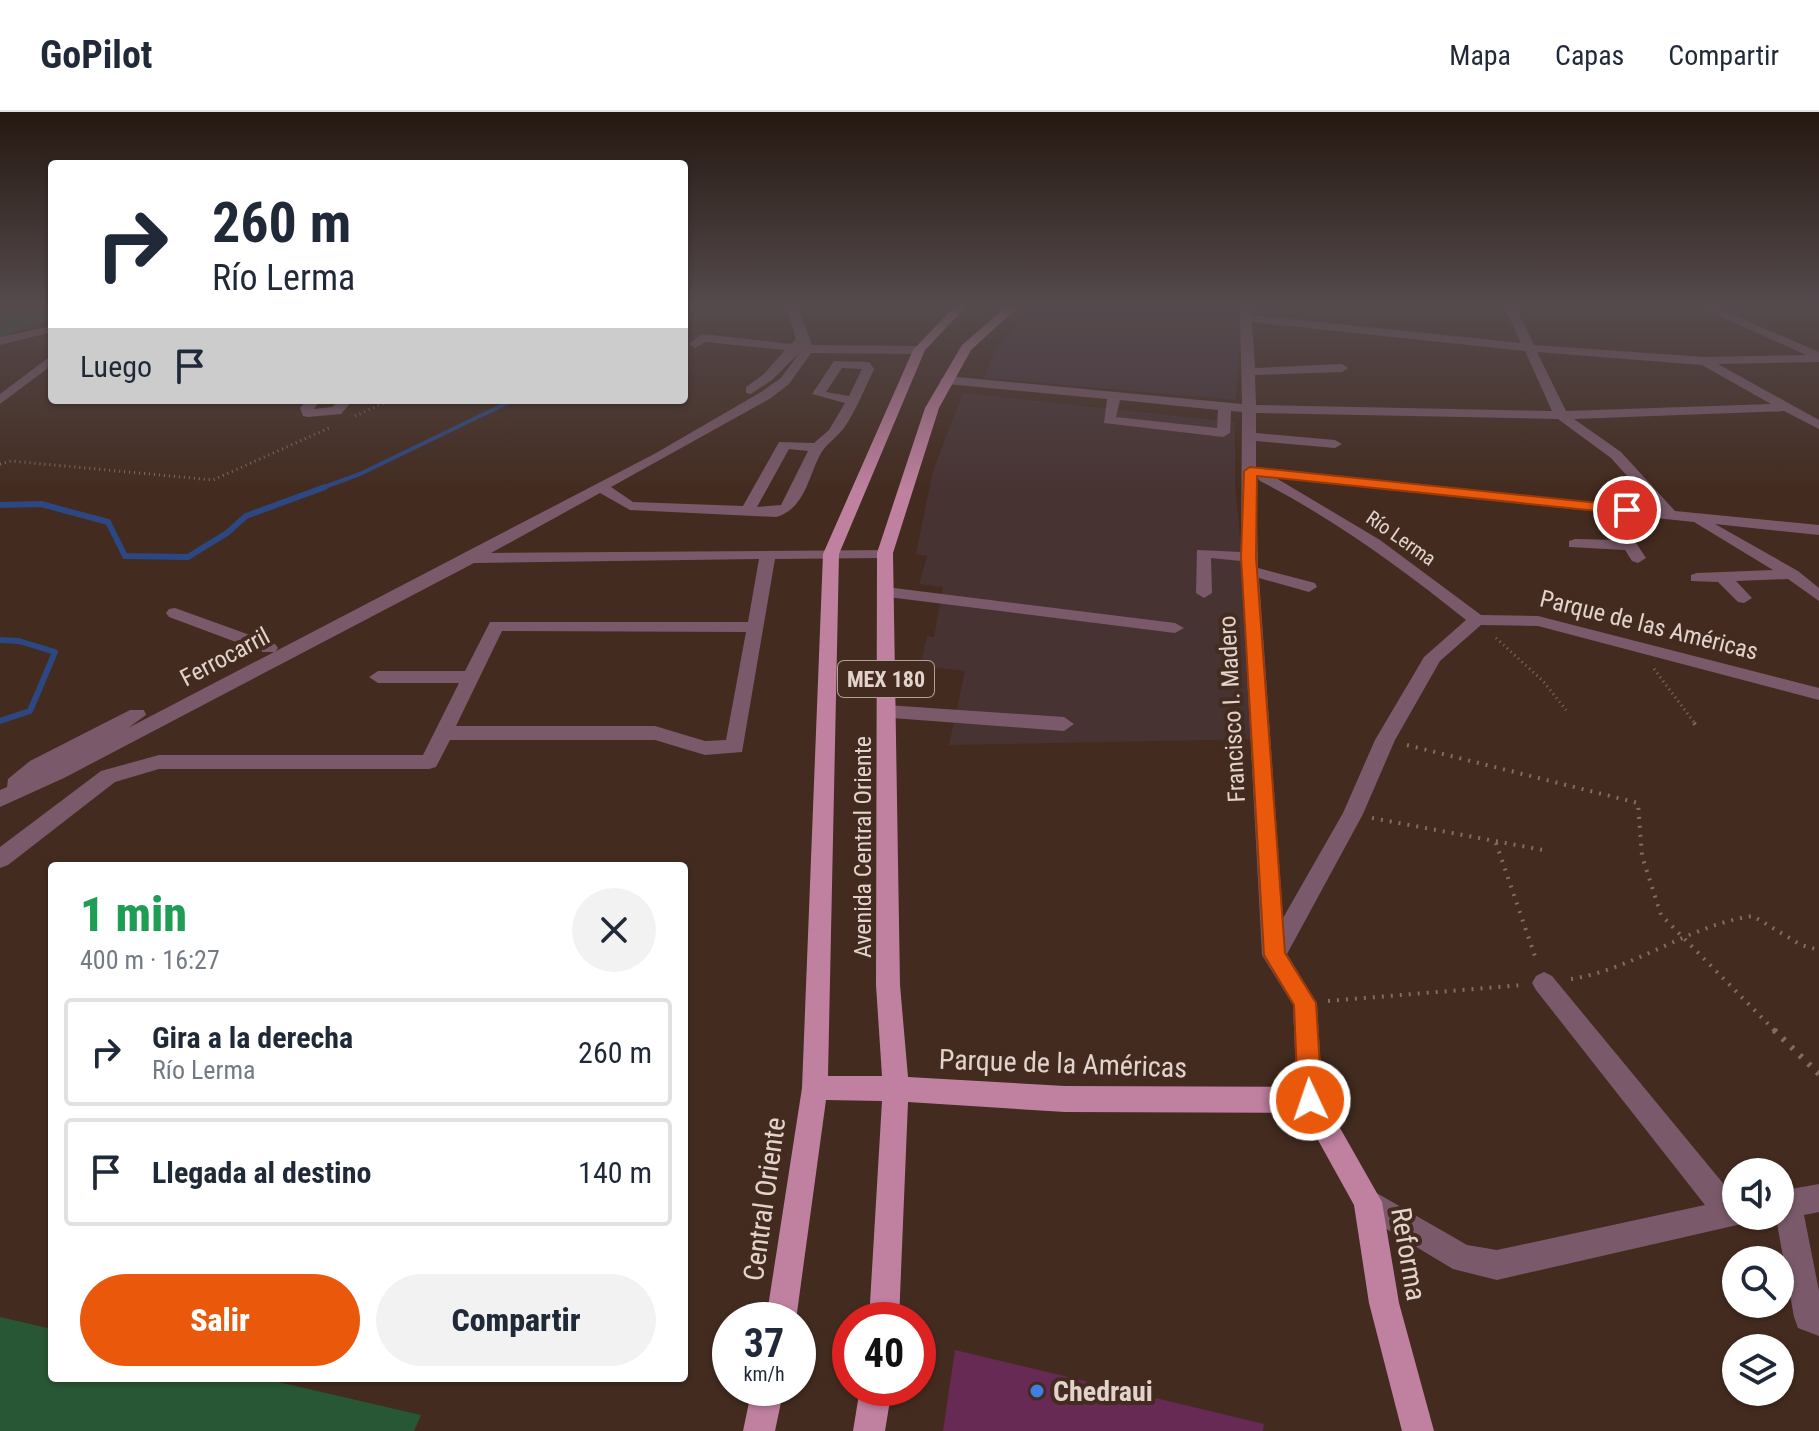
<!DOCTYPE html>
<html lang="es">
<meta charset="utf-8">
<style>
:root{--surface:#fff;--page:#f2f2f3;--text:#1f2937;--muted:#747a83;--line:#e0e1e3;--accent:#ea580c}
body{margin:0;font-family:"Roboto Condensed",sans-serif;background:var(--page);color:var(--text);height:100vh;display:flex;flex-direction:column;font-size:30px;white-space:nowrap}
*{box-sizing:border-box;margin:0}
p{font-size:26px;color:var(--muted)}
.icon{flex:none;width:44px;height:44px;fill:none;stroke:currentColor;stroke-width:2;stroke-linecap:round;stroke-linejoin:round}
.map{position:relative;flex:1;overflow:hidden}
.details{position:absolute;left:48px;top:750px;width:640px;height:520px;display:flex;flex-direction:column;background:var(--surface);border-radius:8px;box-shadow:0 2px 6px #0004}
.details>*{flex:none}
.top-card{position:absolute;left:48px;top:48px;width:640px;height:244px;border-radius:8px;box-shadow:0 2px 6px #0004;background:#fff;color:var(--text);overflow:hidden}
.tools{position:absolute;left:1722px;top:1046px;display:grid;gap:16px}
.tools a{display:grid;place-items:center;width:72px;height:72px;border-radius:50%;background:var(--surface);box-shadow:0 2px 6px #0004;font-size:40px}
.speed{position:absolute;left:712px;top:1190px;display:flex;gap:16px;font-size:40px;font-weight:700;text-align:center}
.speed>*{display:grid;place-content:center;width:104px;height:104px;border-radius:50%;background:var(--surface);box-shadow:0 2px 6px #0004;line-height:1}
.speed small{font-size:20px;font-weight:400}
.speed .limit{border:12px solid #d22;background:#fff;color:#111}
.pin{position:absolute;display:grid;place-items:center;width:68px;height:68px;color:#fff;margin:-34px;border:4px solid #fff;border-radius:50%;box-shadow:0 2px 8px #0007}
.me{position:absolute;width:88px;margin:-44px;rotate:357deg;stroke-linejoin:round;filter:drop-shadow(0 0 6px #0008)}
.turn{display:flex;align-items:center;gap:28px;height:168px;padding:0 32px;font-size:36px}
.turn .icon{width:104px;height:104px;stroke-width:2.5}
.turn b{display:block;font-size:56px;line-height:68px}
.then{display:flex;align-items:center;height:76px;padding:0 32px;background:#0003;gap:16px;font-size:30px}
.round{display:grid;place-items:center;flex:none;width:84px;height:84px;border-radius:42px;background:var(--page)}
.headline{display:flex;align-items:center;justify-content:space-between;height:136px;padding:0 32px}
h1{font-size:48px;font-weight:800;line-height:60px;color:#1e9e55}
.primary-button{display:flex;gap:16px;margin-top:auto;padding:16px 32px}
.primary-button a{flex:1;height:92px;border-radius:48px;background:var(--accent);color:#fff;font-size:32px;font-weight:800;line-height:92px;text-align:center}
.primary-button a+a{background:var(--page);color:var(--text)}
ul{padding:0;list-style:none}
li{display:flex;align-items:center;gap:24px;height:108px;margin:0 16px 12px;padding:0 16px;border:4px solid var(--line);border-radius:8px}
li div{flex:1}
li b{display:block;font-size:30px}
li em{font-style:normal}
header{display:flex;align-items:center;gap:48px;box-sizing:border-box;height:112px;padding:0 40px;background:var(--surface);border-bottom:2px solid var(--line)}
header strong{font-size:38px}
nav{display:flex;gap:44px;margin-inline-start:auto;font-size:28px}
.map>svg:first-child{display:block}
</style>
<header>
<strong>GoPilot</strong>
<nav><a>Mapa</a><a>Capas</a><a>Compartir</a></nav>
</header>
<div class="map">
<svg width="1819" height="1319" viewBox="0 0 1819 1319">
<rect width="100%" height="100%" fill="#432b1f"/>
<polygon fill="#473339" points="1034,195 1242,195 1236,288 984,266 995,239"/>
<polygon fill="#483333" points="963,281 1235,310 1235,372 1260,627 949,633 965,559 920,554 927,524 934,525 943,475 919,472 927,444 916,442 933,359"/>
<g fill="#285736">
<polygon points="0,195 52,195 52,207 0,225"/>
<polygon points="0,1205 52,1217 52,1266 261,1266 421,1303 414,1319 0,1319"/>
</g>
<g fill="none" stroke-linecap="round" stroke-linejoin="round">
<polyline stroke="#2c4782" stroke-width="4" points="319,377 360,362 513,288"/>
<g stroke="#2c4782" stroke-width="6">
<polyline points="0,393 41,392 108,410 125,444 188,445 227,421 246,404 325,375"/>
<polyline points="0,528 19,529 55,540 30,599 0,609"/>
</g>
</g>
<polygon fill="#672a55" points="955,1238 1264,1312 1263,1319 943,1319"/>
<g fill="none" stroke-linecap="round" stroke-linejoin="round">
<g stroke="#826d63" stroke-width="3" stroke-dasharray="1 4" stroke-linecap="butt">
<polyline points="355,304 391,288"/>
<polyline points="0,352 11,349 213,368 329,316"/>
<polyline points="1496,526 1543,569 1566,598"/>
<polyline points="1654,557 1696,613"/>
</g>
<g stroke="#826d63" stroke-width="4" stroke-dasharray="2 7" stroke-linecap="butt">
<polyline points="1694,611 1698,616"/>
<polyline points="1407,633 1638,691 1642,744 1661,803 1776,920"/>
<polyline points="1372,706 1543,738"/>
<polyline points="1496,731 1537,850"/>
<path d="M1571,867C1635,857 1689,813 1753,804L1801,833L1819,838"/>
<polyline points="1328,889 1522,873"/>
</g>
<polyline stroke="#826d63" stroke-width="6" stroke-dasharray="3 9" stroke-linecap="butt" points="1774,918 1819,962"/>
<g fill="#7a5a6a" fill-rule="evenodd">
<path d="M786,195H798L812,233L919,234L925,238L919,242L811,241L789,272L771,286L611,375L633,390L743,394L779,330L814,331L829,318L845,291L812,282L834,249L869,250L874,257C865,276 857,296 846,313C839,324 827,331 821,341C808,365 805,397 776,405L630,398L600,381L491,441L891,438L893,441L885,446L775,447L742,640L705,643L655,628H450L436,655L429,657H159L115,670L8,753L0,756V735L101,659L159,643H423L459,571H378L369,565L378,559H465L490,510H748L759,447L474,451L64,666L0,695V678L7,675L8,667L30,649L130,598H144L146,603L128,616L656,341L761,280L781,266L800,240L772,268L751,282L746,281V275L764,262L785,238L705,230L695,236L689,232L702,222L791,232L796,227ZM842,256L862,257L849,284L826,280ZM789,337L808,339L781,393L757,395ZM502,519L746,520L726,628L705,629L655,614H456Z"/>
<path d="M1243,195H1255L1252,203L1521,231L1504,195H1516L1534,233L1704,245L1806,243L1700,195H1715L1819,240V250L1718,252L1819,308V317L1784,299L1574,307L1621,340L1675,399L1819,413V423L1715,412L1798,459L1819,476V489L1788,467L1736,469L1752,486L1744,491L1738,490L1718,470L1691,469V463L1697,461L1773,458L1694,410L1617,402L1646,446L1638,451L1632,449L1625,438L1569,435V429L1575,427L1619,428L1601,400L1276,366L1380,428L1481,503L1538,504L1819,576V588L1538,514L1481,513L1440,549L1395,628L1363,702L1287,842L1317,891L1323,988L1319,997L1310,1001L1301,997L1297,988L1293,893L1262,843L1241,449L1211,446L1212,481L1204,486L1196,481L1197,438L1241,440L1242,300L1231,299L1230,321L1223,325L1104,311L1107,287L946,272L940,268L946,264L1242,292L1240,206ZM1252,210L1525,239L1552,299L1256,293L1255,263L1342,260L1348,256L1342,252L1255,256ZM1537,240L1702,253L1771,292L1566,299ZM1120,288L1218,298L1217,316L1116,305ZM1256,301L1558,307L1611,346L1657,397L1256,355V329L1335,336L1342,332L1335,328L1256,321ZM1256,364L1260,369C1334,407 1401,456 1466,508L1424,545L1375,628L1343,701L1283,806L1259,466L1309,480L1317,475L1315,471L1258,456Z"/>
<polygon points="52,214 52,220 0,233 0,225"/>
<polygon points="52,243 52,253 0,292 0,282"/>
<polygon points="307,288 320,288 314,297 332,295 340,288 353,288 341,302 308,305 303,304 300,296"/>
<polygon points="886,475 1175,511 1184,516 1175,521 880,484 878,480"/>
<polygon points="175,496 275,532 278,536 275,540 263,540 169,505 166,501 169,497"/>
<polygon points="886,593 1064,605 1074,612 1064,619 879,605 877,600"/>
<polygon points="1544,860 1552,864 1736,1087 1736,1104 1749,1104 1746,1111 1497,1168 1453,1157 1358,1100 1354,1090 1358,1080 1368,1076 1467,1133 1497,1138 1705,1093 1536,878 1532,871 1536,864"/>
<polygon points="1819,1072 1819,1100 1804,1103 1819,1179 1819,1224 1798,1216 1794,1205 1776,1106 1773,1104 1780,1104 1780,1079"/>
</g>
<g fill="#c081a0" fill-rule="evenodd">
<polygon points="954,195 966,195 925,238 839,442 828,964 882,964 876,873 877,441 925,296 962,233 1006,195 1018,195 971,238 939,296 893,441 900,873 908,965 1065,974 1310,975 1319,979 1382,1090 1399,1191 1434,1319 1402,1319 1369,1191 1354,1093 1303,1001 1065,1000 908,990 899,1208 869,1208 882,989 826,988 796,1208 766,1208 802,976 823,442 913,238"/>
<polygon points="752,1276 784,1276 775,1319 743,1319"/>
<polygon points="860,1276 892,1276 885,1319 853,1319"/>
</g>
</g>
<linearGradient id="sky" x2="0" y2="1"><stop stop-color="#251811"/><stop offset="0.51" stop-color="#554a4d"/><stop offset="1" stop-color="#554a4d" stop-opacity="0"/></linearGradient>
<rect width="1819" height="380" fill="url(#sky)"/>
<polygon fill="#ea580c" stroke="#983908" stroke-width="2" points="1250,355 1627,394 1634,398 1627,402 1257,364 1256,445 1285,841 1316,891 1322,988 1319,996 1310,999 1302,996 1298,988 1294,893 1264,843 1241,445 1244,359"/>
<circle fill="#3f7fe0" stroke="#432b1f" stroke-width="3" cx="1037" cy="1279" r="8"/>
<g text-anchor="middle" stroke-width="8" stroke-linejoin="round" paint-order="stroke">
<g font-size="20" fill="#e2d3cb" stroke="#432b1f">
<text transform="translate(1401 426) rotate(35)" y="7">Río Lerma</text>
</g>
<rect fill="#432b1f" stroke="#b2a197" stroke-width="2" x="838" y="549" width="96" height="36" rx="6"/>
<g font-size="22" font-weight="bold" fill="#e2d3cb">
<text x="886" y="575">MEX 180</text>
</g>
<g font-size="24" fill="#e2d3cb" stroke="#432b1f">
<text transform="translate(1649 513) rotate(14)" y="8">Parque de las Américas</text>
<text transform="translate(225 545) rotate(-28)" y="8">Ferrocarril</text>
<text transform="translate(1232 597) rotate(-93)" y="8">Francisco I. Madero</text>
<text transform="translate(863 735) rotate(-90)" y="8">Avenida Central Oriente</text>
</g>
<g font-size="28" fill="#e2d3cb" stroke="#432b1f">
<text transform="translate(1063 951) rotate(2)" y="10">Parque de la Américas</text>
<text transform="translate(764 1087) rotate(-82)" y="10">Central Oriente</text>
<text transform="translate(1409 1142) rotate(80)" y="10">Reforma</text>
</g>
<g font-size="28" font-weight="bold" fill="#e2d3cb" stroke="#432b1f" text-anchor="start">
<text x="1053" y="1289">Chedraui</text>
</g>
</g>
</svg>
<div class="tools">
<a><svg class="icon" aria-label="sound" viewBox="0 0 24 24"><path d="M4 9h4l5-4v14l-5-4H4zM17 9q2 3 0 6"/></svg></a>
<a><svg class="icon" aria-label="search" viewBox="0 0 24 24"><circle cx="10" cy="10" r="6"/><path d="M15 15l6 6"/></svg></a>
<a><svg class="icon" aria-label="layers" viewBox="0 0 24 24"><path d="M12 4l9 5-9 5-9-5zM3 14l9 5 9-5"/></svg></a>
</div>
<div class="speed"><div>37<small>km/h</small></div><div class="limit">40</div></div>
<div class="pin" style="left:1627px;top:398px;background:#d93025"><svg class="icon" aria-label="arrive" viewBox="0 0 24 24"><path d="M6 21V4h12l-3 4 3 4H6"/></svg></div>
<svg class="me" style="left:1310px;top:988px" viewBox="-20 -20 40 40"><circle r="17" fill="#ea580c" stroke="#fff" stroke-width="3"/><path d="M0-11L8 9 0 5-8 9z" fill="#fff"/></svg>
<div class="top-card">
<div class="turn"><svg class="icon" aria-label="right" viewBox="0 0 24 24"><path d="M7 20v-9h11M14 6l5 5-5 5"/></svg><div><b>260 m</b>Río Lerma</div></div>
<div class="then">Luego<svg class="icon" aria-label="arrive" viewBox="0 0 24 24"><path d="M6 21V4h12l-3 4 3 4H6"/></svg></div>
</div>
<section class="details">
<div class="headline"><div><h1>1 min</h1><p>400 m · 16:27</p></div><a class="round"><svg class="icon" aria-label="close" viewBox="0 0 24 24"><path d="M6 6l12 12M18 6L6 18"/></svg></a></div>
<ul>
<li><svg class="icon" aria-label="right" viewBox="0 0 24 24"><path d="M7 20v-9h11M14 6l5 5-5 5"/></svg><div><b>Gira a la derecha</b><p>Río Lerma</p></div><em>260 m</em></li>
<li><svg class="icon" aria-label="arrive" viewBox="0 0 24 24"><path d="M6 21V4h12l-3 4 3 4H6"/></svg><div><b>Llegada al destino</b></div><em>140 m</em></li>
</ul>
<div class="primary-button"><a>Salir</a><a>Compartir</a></div>
</section>
</div>
